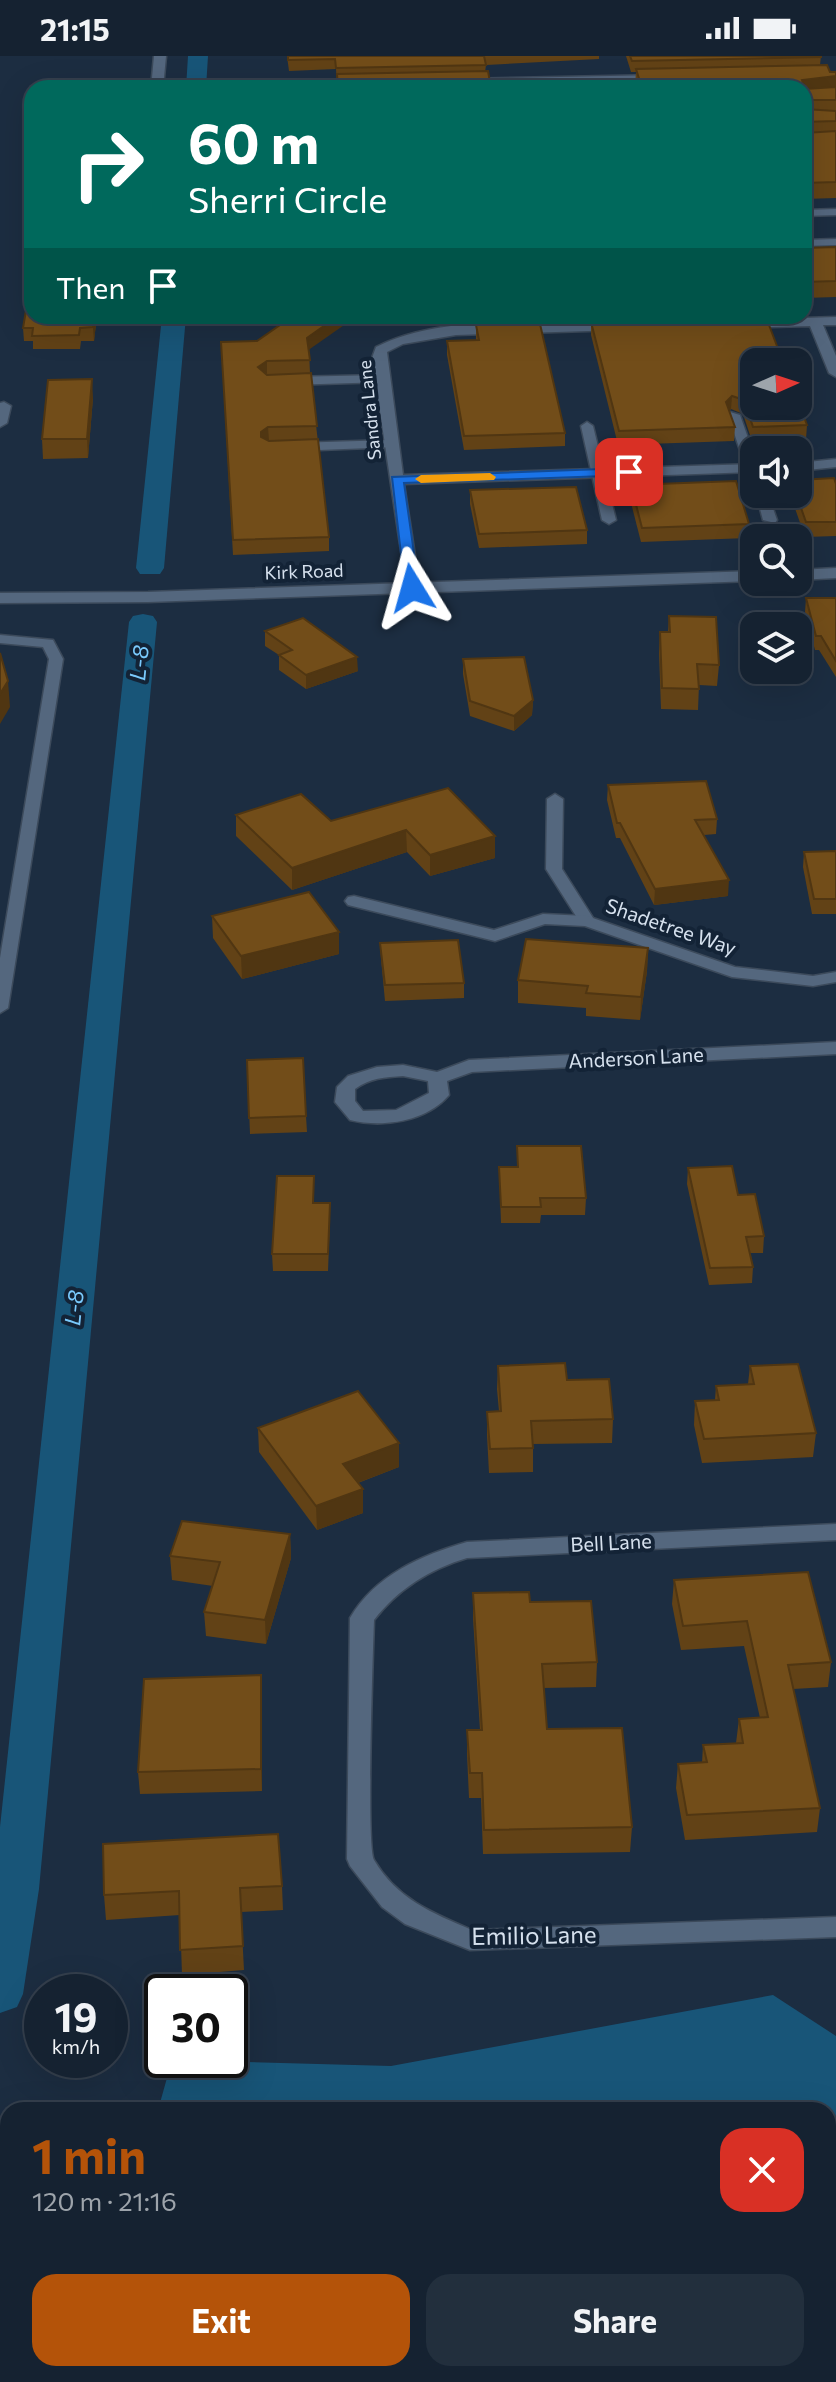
<!DOCTYPE html>
<meta charset="utf-8">
<style>
:root{--surface:#152231;--page:#222f3d;--text:#f1f3f6;--muted:#9da4ab;--line:#343f4d;--accent:#b45309}
body{margin:0;font-family:Commissioner,sans-serif;background:var(--page);color:var(--text);height:100vh;display:flex;flex-direction:column;font-size:30px;white-space:nowrap}
*{box-sizing:border-box;margin:0}
p{font-size:26px;color:var(--muted)}
.icon{flex:none;width:44px;height:44px;fill:none;stroke:currentColor;stroke-width:2;stroke-linecap:round;stroke-linejoin:round}
.map{position:relative;flex:1;overflow:hidden}
.details{position:absolute;left:0px;top:2046px;width:836px;height:280px;display:flex;flex-direction:column;background:var(--surface);border-radius:24px 24px 0 0;box-shadow:0 8px 32px #0002,0 0 0 2px var(--line)}
.details>*{flex:none}
.hud{position:absolute;left:24px;top:24px;width:788px;height:244px;border-radius:24px;box-shadow:0 8px 32px #0002,0 0 0 2px var(--line);background:#00695c;color:#fff;overflow:hidden}
.needle{width:52px;rotate:87deg}
.buttons{position:absolute;left:740px;top:292px;display:grid;gap:16px}
.buttons a{display:grid;place-items:center;width:72px;height:72px;border-radius:16px;background:var(--surface);box-shadow:0 8px 32px #0002,0 0 0 2px var(--line);font-size:40px}
.speed{position:absolute;left:24px;top:1918px;display:flex;gap:16px;font-size:40px;font-weight:700;text-align:center}
.speed>*{display:grid;place-content:center;width:104px;height:104px;border-radius:50%;background:var(--surface);box-shadow:0 8px 32px #0002,0 0 0 2px var(--line);line-height:1}
.speed small{font-size:20px;font-weight:400}
.speed .limit{border:4px solid #111;border-radius:12px;background:#fff;color:#111}
.pin{position:absolute;display:grid;place-items:center;width:68px;height:68px;color:#fff;margin:-34px;border-radius:16px;box-shadow:0 4px 12px #0006}
.me{position:absolute;width:88px;margin:-44px;rotate:352deg;stroke-linejoin:round;filter:drop-shadow(0 0 6px #0008)}
.turn{display:flex;align-items:center;gap:28px;height:168px;padding:0 32px;font-size:36px}
.turn .icon{width:104px;height:104px;stroke-width:2.5}
.turn b{display:block;font-size:56px;line-height:68px}
.then{display:flex;align-items:center;height:76px;padding:0 32px;background:#0003;gap:16px;font-size:30px}
.round{display:grid;place-items:center;flex:none;width:84px;height:84px;border-radius:24px;background:var(--page)}
.summary{display:flex;align-items:center;justify-content:space-between;height:136px;padding:0 32px}
h1{font-size:48px;font-weight:700;line-height:60px;color:var(--accent)}
.primary-button{display:flex;gap:16px;margin-top:auto;padding:16px 32px}
.primary-button a{flex:1;height:92px;border-radius:24px;background:var(--accent);color:#fff;font-size:32px;font-weight:700;line-height:92px;text-align:center}
.primary-button a+a{background:var(--page);color:var(--text)}
.status{display:flex;justify-content:space-between;align-items:center;height:56px;padding:0 40px;background:var(--surface);direction:ltr}
.status svg{height:22px;fill:currentColor}
.map>svg:first-child{display:block}
</style>
<div class="status"><b>21:15</b><svg viewBox="0 0 49 12"><path d="M0 12V9h3v3zM5 12V6h3v6zM10 12V3h3v9zM15 12V0h3v12zM26 1h20v11H26zM47 4h2v5h-2z"/></svg></div>
<div class="map">
<svg width="836" height="2326" viewBox="0 0 836 2326">
<rect width="100%" height="100%" fill="#1c2d41"/>
<polygon fill="#185578" points="773,1939 836,1980 836,2326 134,2326 133,2318 828,2318 828,2054 158,2054 172,2004 391,2010"/>
<g fill="none" stroke-linecap="round" stroke-linejoin="round">
<g fill="#185578" fill-rule="evenodd">
<polygon points="188,0 208,0 206,32 186,32"/>
<polygon points="162,260 186,260 164,512 160,518 140,518 136,512"/>
<polygon points="143,558 153,560 157,566 39,1833 23,1938 17,1951 0,1957 0,1771 129,566 133,560"/>
</g>
<g stroke="#3c4a5b" stroke-width="3">
<g id="lane">
<polygon points="836,153 836,159 804,160 804,154"/>
<polygon points="836,183 836,189 804,190 804,184"/>
<polygon points="382,319 388,323 386,326 288,329 282,325 288,321"/>
<polygon points="730,356 740,359 754,399 754,422 748,418 728,359"/>
<polygon points="587,366 593,370 616,464 609,468 602,464 581,370"/>
<polygon points="391,384 395,385 395,391 294,395 288,391 294,387"/>
<polygon points="756,438 768,438 777,464 775,467 763,464"/>
<polygon points="0,579 53,584 63,603 8,952 0,957 0,902 49,603 43,591 0,587"/>
<polygon points="555,738 563,743 562,813 595,865 593,868 581,868 546,813 547,743"/>
</g>
</g>
<g stroke="#3c4a5b" stroke-width="3">
<g id="street">
<polygon points="154,0 166,0 163,32 151,32"/>
<polygon points="660,19 664,20 664,24 464,29 458,26 464,23"/>
<polygon points="364,25 370,28 368,30 326,32 322,29 328,26"/>
<polygon points="836,261 836,269 823,269 836,300 836,321 829,317 810,270 740,272 733,268 740,264"/>
<path d="M616,267L623,271L621,274L456,279L403,288L387,296L403,419L754,408V416L404,428L420,532L412,537L407,535L372,302L376,291C442,257 543,268 616,267Z"/>
<polygon points="4,346 11,350 7,367 0,371 0,347"/>
<polygon points="836,403 836,411 798,415 798,407"/>
<polygon points="354,840 494,874 543,858 587,860 735,911 813,920 836,916 836,926 813,930 732,921 585,870 545,868 495,885 348,849 345,845 348,841"/>
<path d="M836,986V998L472,1016L447,1025L449,1039C426,1066 382,1072 350,1064L335,1046L337,1031L348,1020L377,1011L403,1009L437,1016L469,1004ZM403,1020L428,1025L429,1037L396,1054L363,1055L355,1045V1033C370,1022 385,1021 403,1020Z"/>
<path d="M836,1468V1484L467,1502C430,1513 398,1533 374,1564C373,1595 366,1791 374,1804C397,1843 432,1857 472,1874L836,1861V1881L470,1894L405,1868L382,1851L350,1810L347,1803L350,1562C375,1519 422,1499 467,1486Z"/>
</g>
</g>
<g stroke="#3c4a5b" stroke-width="3">
<g id="secondary">
<polygon points="836,512 836,522 798,524 798,514"/>
<polygon points="754,515 754,525 148,546 0,547 0,537 148,536"/>
</g>
</g>
<use href="#lane" fill="#54677e" fill-rule="evenodd"/>
<use href="#street" fill="#54677e" fill-rule="evenodd"/>
<use href="#secondary" fill="#54677e" fill-rule="evenodd"/>
</g>
<g fill="#624216">
<polygon points="287,0 599,0 599,3 486,9 485,16 491,32 337,32 336,13 289,15"/>
<polygon points="626,0 821,0 820,9 830,16 836,16 836,142 804,143 804,32 636,32 635,29 636,16 631,16"/>
<polygon points="836,191 836,241 804,242 804,192"/>
<polygon points="97,260 94,285 81,285 80,293 33,293 33,285 24,285 23,272"/>
<polygon points="472,260 537,260 536,267 473,269"/>
<polygon points="586,260 759,260 588,265"/>
<polygon points="591,266 807,369 806,383 752,385 743,358 731,353 729,355 735,371 734,385 618,389 591,279"/>
<polygon points="476,269 565,377 565,390 464,394 447,299 447,285 476,285"/>
<polygon points="221,286 309,294 310,317 329,481 329,495 233,499"/>
<polygon points="93,342 88,402 43,403 42,383"/>
<polygon points="836,428 836,480 805,481 790,438 798,438"/>
<polygon points="631,429 749,468 748,482 641,486 630,443"/>
<polygon points="470,434 587,474 587,488 479,492 470,448"/>
<polygon points="806,542 836,542 836,621 819,594 815,594 805,556"/>
<polygon points="669,560 719,609 717,630 699,629 698,654 661,653 659,597 660,576 668,576"/>
<polygon points="265,575 358,615 306,633 279,614 279,599 265,590"/>
<polygon points="463,603 533,644 532,659 514,675 470,660 463,618"/>
<polygon points="608,729 717,763 716,778 704,779 728,840 654,849 620,782 616,782 607,744"/>
<polygon points="448,732 495,802 430,820 407,796 292,834 236,780 236,759 331,765"/>
<polygon points="836,795 836,858 812,858 803,811 804,796"/>
<polygon points="212,860 339,898 242,923 213,882"/>
<polygon points="380,887 464,927 464,942 385,945 381,903"/>
<polygon points="648,892 647,915 640,964 586,960 586,952 518,947 518,924"/>
<polygon points="247,1004 306,1060 307,1076 250,1078"/>
<polygon points="517,1090 586,1142 585,1159 541,1159 540,1167 501,1167 499,1111 517,1111"/>
<polygon points="688,1112 738,1139 764,1180 763,1197 750,1197 753,1211 752,1227 709,1229 687,1128"/>
<polygon points="314,1137 314,1147 330,1164 328,1215 273,1215 272,1198"/>
<polygon points="498,1310 567,1324 613,1363 612,1387 533,1388 533,1416 489,1417 487,1379 487,1356 499,1355 497,1333"/>
<polygon points="750,1310 816,1377 813,1401 702,1407 694,1369 695,1345 715,1344 716,1330 748,1328"/>
<polygon points="258,1372 399,1411 358,1427 363,1457 317,1474 259,1396"/>
<polygon points="290,1478 291,1502 266,1588 206,1580 204,1556 213,1530 172,1524 170,1500"/>
<polygon points="674,1524 831,1606 828,1631 793,1633 820,1752 817,1776 685,1784 676,1732 678,1708 702,1707 703,1689 736,1687 739,1663 760,1662 744,1590 681,1594 672,1548"/>
<polygon points="473,1537 530,1546 597,1606 596,1631 543,1632 547,1673 632,1771 630,1796 483,1798 481,1742 469,1742 467,1698 467,1674 480,1674 473,1562"/>
<polygon points="262,1641 262,1735 140,1738 138,1716"/>
<polygon points="103,1788 282,1830 283,1854 241,1856 244,1914 182,1919 180,1859 106,1864 104,1839"/>
</g>
<g fill="#503612">
<polygon points="836,20 836,35 804,39 802,24"/>
<polygon points="95,260 97,260 94,285 93,271"/>
<polygon points="338,260 357,260 307,295 307,282"/>
<polygon points="267,305 267,318 258,311"/>
<polygon points="92,323 93,342 88,402 87,383"/>
<polygon points="732,340 731,353 725,360 726,346"/>
<polygon points="268,371 269,385 261,390 261,376"/>
<polygon points="357,601 358,615 306,633 306,619"/>
<polygon points="8,625 10,651 0,668 0,638"/>
<polygon points="533,644 532,659 514,675 514,660"/>
<polygon points="406,774 407,796 292,834 292,812"/>
<polygon points="495,780 495,802 430,820 430,799"/>
<polygon points="729,824 728,840 654,849 655,833"/>
<polygon points="339,876 339,898 242,923 241,900"/>
<polygon points="648,892 647,915 640,964 641,941"/>
<polygon points="399,1387 399,1411 344,1432 343,1408"/>
<polygon points="363,1433 363,1457 317,1474 316,1450"/>
<polygon points="290,1478 291,1502 266,1588 265,1564"/>
<polygon points="261,1619 262,1641 262,1735 261,1713"/>
</g>
<g fill="#724d19" stroke="#503612" stroke-width="2">
<polygon points="288,0 484,0 486,9 336,12 335,3 288,4"/>
<polygon points="630,0 821,0 821,1 632,5"/>
<polygon points="827,9 830,16 836,16 836,20 802,24 805,33 836,31 836,44 805,44 804,47 804,32 642,32 636,13"/>
<polygon points="488,15 491,32 338,32 337,18"/>
<polygon points="804,53 836,55 836,65 804,66"/>
<polygon points="804,71 805,77 836,75 836,126 804,127"/>
<polygon points="836,191 836,225 804,226 804,192"/>
<polygon points="32,219 32,260 95,260 93,271 80,272 79,279 32,280 33,272 23,272"/>
<polygon points="293,260 338,260 307,282 310,304 267,305 258,311 267,319 311,317 317,370 268,371 261,376 261,381 269,385 318,383 329,481 233,484 221,286 257,285"/>
<polygon points="766,261 783,306 754,306 754,350 798,350 798,345 807,369 753,371 744,344 732,340 726,346 735,371 619,375 591,266"/>
<polygon points="540,268 565,377 464,380 447,285 479,284 476,269"/>
<polygon points="92,323 87,383 42,383 48,324"/>
<polygon points="834,422 836,428 836,466 806,466 796,438 798,438 798,424"/>
<polygon points="736,425 749,468 642,472 631,429"/>
<polygon points="576,431 587,474 479,478 470,434"/>
<polygon points="806,542 836,542 836,605 821,580 816,580"/>
<polygon points="669,560 716,561 719,609 697,608 699,633 662,632 660,576 670,576"/>
<polygon points="303,562 357,601 306,619 279,599 292,594 265,575"/>
<polygon points="0,597 8,625 0,638"/>
<polygon points="524,601 533,644 514,660 470,645 463,603"/>
<polygon points="706,725 717,763 695,764 729,824 655,833 620,767 617,767 608,729"/>
<polygon points="448,732 495,780 430,799 406,774 292,812 236,759 301,738 331,765"/>
<polygon points="836,795 836,843 814,843 804,796"/>
<polygon points="309,836 339,876 241,900 212,860"/>
<polygon points="526,883 648,892 641,941 586,937 588,930 518,924"/>
<polygon points="458,884 464,927 385,929 380,887"/>
<polygon points="303,1002 306,1060 249,1062 247,1004"/>
<polygon points="517,1090 581,1090 586,1142 540,1142 541,1151 501,1151 499,1111 518,1111"/>
<polygon points="732,1110 738,1139 755,1138 764,1180 746,1181 753,1211 710,1212 688,1112"/>
<polygon points="277,1120 314,1120 313,1147 330,1147 328,1198 272,1198"/>
<polygon points="565,1307 567,1324 609,1323 613,1363 531,1365 533,1392 490,1393 487,1356 501,1355 498,1310"/>
<polygon points="798,1308 816,1377 704,1383 695,1345 719,1344 716,1330 754,1328 750,1310"/>
<polygon points="358,1335 399,1387 343,1408 363,1433 316,1450 258,1372"/>
<polygon points="182,1465 290,1478 265,1564 204,1556 220,1506 170,1500"/>
<polygon points="808,1516 831,1606 788,1609 820,1752 687,1759 678,1708 707,1706 703,1689 743,1687 739,1663 768,1661 747,1565 683,1570 674,1524"/>
<polygon points="529,1536 530,1546 591,1545 597,1606 542,1608 547,1673 622,1672 632,1771 484,1774 482,1717 470,1717 467,1674 482,1674 473,1537"/>
<polygon points="261,1619 261,1713 138,1716 144,1623"/>
<polygon points="278,1778 282,1830 240,1832 243,1890 180,1894 179,1835 104,1839 103,1788"/>
</g>
<polygon fill="#1a73e8" stroke="#114b97" stroke-width="2" points="629,412 634,413 634,419 404,427 419,532 412,536 405,532 392,421"/>
<polygon fill="#f59e0b" points="490,417 496,421 494,424 421,427 415,423 421,419"/>
<g text-anchor="middle" stroke-width="8" stroke-linejoin="round" paint-order="stroke">
<g font-size="18" fill="#d6e1ee" stroke="#132336">
<text transform="translate(370 354) rotate(-96)" y="6">Sandra Lane</text>
<text transform="translate(304 516) rotate(-2)" y="6">Kirk Road</text>
</g>
<g font-size="20" fill="#d6e1ee" stroke="#132336">
<text transform="translate(671 871) rotate(19)" y="7">Shadetree Way</text>
<text transform="translate(636 1002) rotate(-3)" y="7">Anderson Lane</text>
<text transform="translate(611 1487) rotate(-3)" y="7">Bell Lane</text>
</g>
<g font-size="22" font-style="italic" fill="#7acafd" stroke="#132336">
<text transform="translate(139 607) rotate(-84)" y="8">L-8</text>
<text transform="translate(74 1252) rotate(-84)" y="8">L-8</text>
</g>
<g font-size="24" fill="#d6e1ee" stroke="#132336">
<text transform="translate(534 1880) rotate(-1)" y="8">Emilio Lane</text>
</g>
</g>
</svg>
<div class="buttons">
<a><svg class="needle" viewBox="-14 -14 28 28"><path d="M0-13l5 13h-10z" fill="#e53935"/><path d="M0 13l5-13h-10z" fill="#9da4ab"/></svg></a>
<a><svg class="icon" aria-label="sound" viewBox="0 0 24 24"><path d="M4 9h4l5-4v14l-5-4H4zM17 9q2 3 0 6"/></svg></a>
<a><svg class="icon" aria-label="search" viewBox="0 0 24 24"><circle cx="10" cy="10" r="6"/><path d="M15 15l6 6"/></svg></a>
<a><svg class="icon" aria-label="layers" viewBox="0 0 24 24"><path d="M12 4l9 5-9 5-9-5zM3 14l9 5 9-5"/></svg></a>
</div>
<div class="speed"><div>19<small>km/h</small></div><div class="limit">30</div></div>
<div class="pin" style="left:629px;top:416px;background:#d93025"><svg class="icon" aria-label="arrive" viewBox="0 0 24 24"><path d="M6 21V4h12l-3 4 3 4H6"/></svg></div>
<svg class="me" style="left:412px;top:532px" viewBox="-20 -20 40 40"><path d="M0-17L14 15 0 8-14 15z" fill="#1a73e8" stroke="#fff" stroke-width="4"/></svg>
<div class="hud">
<div class="turn"><svg class="icon" aria-label="right" viewBox="0 0 24 24"><path d="M7 20v-9h11M14 6l5 5-5 5"/></svg><div><b>60 m</b>Sherri Circle</div></div>
<div class="then">Then<svg class="icon" aria-label="arrive" viewBox="0 0 24 24"><path d="M6 21V4h12l-3 4 3 4H6"/></svg></div>
</div>
<section class="details">
<div class="summary"><div><h1>1 min</h1><p>120 m · 21:16</p></div><a class="round" style="background:#d93025;color:#fff"><svg class="icon" aria-label="close" viewBox="0 0 24 24"><path d="M6 6l12 12M18 6L6 18"/></svg></a></div>
<div class="primary-button"><a>Exit</a><a>Share</a></div>
</section>
</div>
